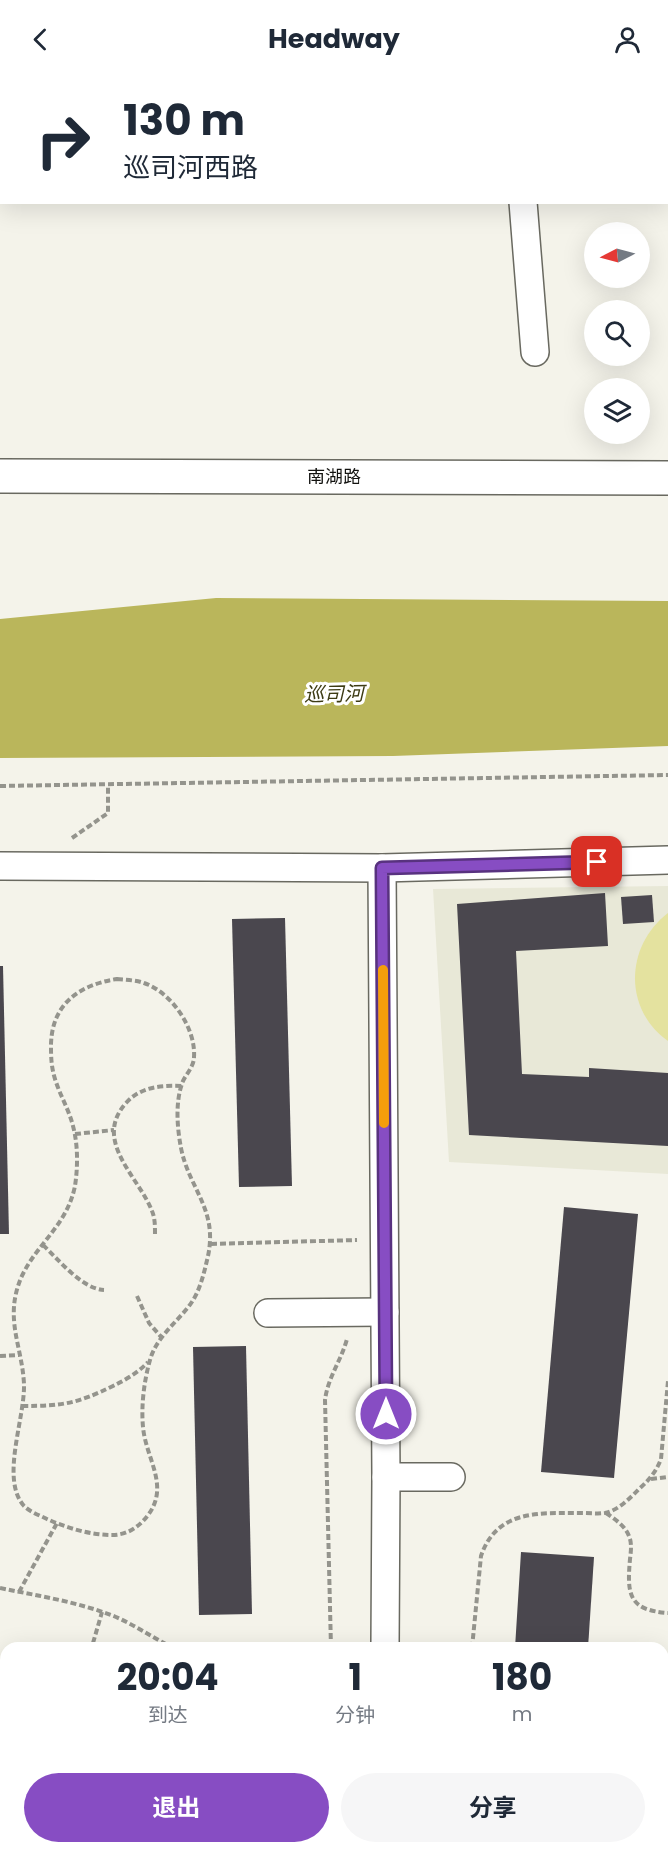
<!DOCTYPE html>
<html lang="zh">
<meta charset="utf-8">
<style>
:root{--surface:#fff;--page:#f6f6f7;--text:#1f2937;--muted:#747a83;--accent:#874dc3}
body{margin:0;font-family:Poppins,"Noto Sans SC",sans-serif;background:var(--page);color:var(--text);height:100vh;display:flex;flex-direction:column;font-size:22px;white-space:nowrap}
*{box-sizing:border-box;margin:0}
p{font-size:20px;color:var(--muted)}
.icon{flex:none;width:33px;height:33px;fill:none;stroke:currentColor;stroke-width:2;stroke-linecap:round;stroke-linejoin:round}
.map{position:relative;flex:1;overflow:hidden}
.side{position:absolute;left:0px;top:1564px;width:669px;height:212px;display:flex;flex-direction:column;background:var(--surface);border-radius:18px 18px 0 0;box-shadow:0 6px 24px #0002}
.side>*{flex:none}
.hud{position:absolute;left:0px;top:0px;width:669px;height:126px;box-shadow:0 6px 24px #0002;background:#fff;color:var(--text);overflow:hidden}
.needle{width:39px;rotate:264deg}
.buttons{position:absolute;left:584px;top:144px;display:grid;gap:12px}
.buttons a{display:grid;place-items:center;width:66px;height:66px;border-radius:50%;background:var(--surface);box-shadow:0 6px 24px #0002;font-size:30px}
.pin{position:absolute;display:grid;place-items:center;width:51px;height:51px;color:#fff;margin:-26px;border-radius:12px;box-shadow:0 3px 9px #0006}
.me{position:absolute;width:66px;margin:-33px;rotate:0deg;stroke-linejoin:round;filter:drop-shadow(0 0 4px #0008)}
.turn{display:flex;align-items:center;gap:21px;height:126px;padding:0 24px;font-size:27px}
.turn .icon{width:78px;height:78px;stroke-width:2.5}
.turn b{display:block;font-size:42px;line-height:51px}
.eta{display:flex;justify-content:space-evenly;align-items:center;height:102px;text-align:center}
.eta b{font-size:36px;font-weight:700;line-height:42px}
.button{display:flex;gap:12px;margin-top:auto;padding:12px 24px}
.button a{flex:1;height:69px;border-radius:36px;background:var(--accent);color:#fff;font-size:24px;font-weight:700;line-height:69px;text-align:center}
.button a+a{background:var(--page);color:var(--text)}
header{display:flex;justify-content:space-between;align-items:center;height:78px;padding:0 24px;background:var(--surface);font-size:27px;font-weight:700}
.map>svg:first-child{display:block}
</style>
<header><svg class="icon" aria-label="back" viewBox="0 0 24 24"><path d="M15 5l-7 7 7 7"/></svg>Headway<svg class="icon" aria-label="person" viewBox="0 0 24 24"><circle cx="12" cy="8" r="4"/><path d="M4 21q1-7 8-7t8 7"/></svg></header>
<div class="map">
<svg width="668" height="1775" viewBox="0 0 668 1775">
<rect width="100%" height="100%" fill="#f4f3ea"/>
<polygon fill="#e8e8d7" points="668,808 668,1096 449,1084 433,811"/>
<path fill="#e4e29f" d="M668,835V963C623,931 625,868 668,835Z"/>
<polygon fill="#bab65b" points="216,520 668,523 668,668 393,678 0,680 0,541"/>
<g fill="#4a474e">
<polygon points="605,815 608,868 516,873 522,996 589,999 589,990 668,995 668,1068 469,1057 457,826"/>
<polygon points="652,817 654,844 623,846 621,819"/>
<polygon points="285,840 292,1108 239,1109 232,841"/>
<polygon points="0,888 3,888 9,1156 0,1156"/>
<polygon points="564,1129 638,1136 614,1400 541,1394"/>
<polygon points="246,1268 252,1536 199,1537 193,1269"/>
<polygon points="521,1474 594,1479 588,1570 515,1570"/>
<polygon points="663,1578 668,1579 668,1650 663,1649"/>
<polygon points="663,1753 668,1753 668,1775 500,1775 501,1770 663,1770"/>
<polygon points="191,1770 264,1770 263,1775 190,1775"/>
</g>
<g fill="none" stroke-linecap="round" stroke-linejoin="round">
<g stroke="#696960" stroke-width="30">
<g id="minor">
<polyline points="512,0 512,2"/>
<polyline points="523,124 535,274"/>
<polyline points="0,788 382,790 668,782"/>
<polyline points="382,790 386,1399 385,1570"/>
<polyline points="268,1235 385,1234"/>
<polyline points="386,1399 451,1399"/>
<polyline points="376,1775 377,1770"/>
</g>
</g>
<g stroke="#696960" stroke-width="36">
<polyline id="secondary" points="0,398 668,400"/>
</g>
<g stroke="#94948d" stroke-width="4" stroke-dasharray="6 3" stroke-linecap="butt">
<polyline points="0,708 668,697"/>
<polyline points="72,760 108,735 108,707"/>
<path d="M117,901C126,902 136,902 144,905C171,914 196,950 194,979C194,988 187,995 183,1003C175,1023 177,1049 181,1070C189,1111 218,1131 208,1178C204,1195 200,1214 189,1228C175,1246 156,1260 150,1282C144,1303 141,1328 143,1349C146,1383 174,1412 142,1444C134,1452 124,1457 112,1457C90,1457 67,1450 47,1441C39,1437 30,1434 24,1428C0,1401 25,1341 24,1306C22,1267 4,1241 21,1200C36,1166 67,1148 75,1108C78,1088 78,1067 73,1048C69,1032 61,1019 56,1004C52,993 51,982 51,971C50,927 78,907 117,901Z"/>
<polyline points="75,1056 114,1052"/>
<path d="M155,1156C155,1148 155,1140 152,1133C139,1099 92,1063 126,1025C140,1009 161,1007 182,1008"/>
<polyline points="211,1166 357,1162"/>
<path d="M43,1167C59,1182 82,1211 104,1212"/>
<polyline points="137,1218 149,1245 162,1260"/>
<polyline points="0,1278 19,1277"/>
<path d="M22,1328C62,1328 76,1326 113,1308C125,1302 138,1295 148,1284"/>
<polyline points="651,1401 668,1399"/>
<path d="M606,1435C615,1441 625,1448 629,1458C632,1465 631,1473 630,1481C627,1516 628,1532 668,1535"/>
<path d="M0,1510C39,1518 79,1524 116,1539C136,1548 154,1560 173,1570"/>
<polyline points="19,1514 57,1445"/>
<polyline points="93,1565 102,1534"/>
<path d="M331,1570L325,1322C328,1299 341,1283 347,1261"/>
<path d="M472,1570L481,1478C497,1431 540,1435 582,1435C590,1435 598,1436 605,1435C619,1432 630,1420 639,1411C649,1402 656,1394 661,1381L668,1303"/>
<polyline points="663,1703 668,1703"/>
<polyline points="0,1714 6,1721"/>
<polyline points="36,1775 38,1770"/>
<polyline points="455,1775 455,1770"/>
</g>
<use href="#minor" stroke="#fff" stroke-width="27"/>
<use href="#secondary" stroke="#fff" stroke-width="33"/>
</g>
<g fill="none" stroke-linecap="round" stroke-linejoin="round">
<g stroke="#58327f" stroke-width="15">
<polyline id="route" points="386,1336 382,790 597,784"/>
</g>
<use href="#route" stroke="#874dc3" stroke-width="10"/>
<polyline stroke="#f59e0b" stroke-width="10" points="383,892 384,1045"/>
</g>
<g text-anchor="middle" stroke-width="6" stroke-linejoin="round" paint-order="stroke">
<g font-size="18" fill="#12120f" stroke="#fff">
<text x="334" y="405">南湖路</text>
</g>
<g font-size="20" font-style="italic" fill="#3d3b14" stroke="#fff">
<text transform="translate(334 616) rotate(-1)" y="7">巡司河</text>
</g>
</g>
</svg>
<div class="buttons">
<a><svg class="needle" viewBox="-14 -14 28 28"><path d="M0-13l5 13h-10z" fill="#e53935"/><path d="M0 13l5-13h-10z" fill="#747a83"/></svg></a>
<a><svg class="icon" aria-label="search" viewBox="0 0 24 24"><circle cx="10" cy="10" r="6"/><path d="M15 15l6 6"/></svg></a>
<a><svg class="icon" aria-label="layers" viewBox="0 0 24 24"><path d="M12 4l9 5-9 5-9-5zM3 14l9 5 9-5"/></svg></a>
</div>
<div class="pin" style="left:597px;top:784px;background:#d93025"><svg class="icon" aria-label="arrive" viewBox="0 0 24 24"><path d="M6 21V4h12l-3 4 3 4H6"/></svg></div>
<svg class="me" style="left:386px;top:1336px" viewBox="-20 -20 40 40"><circle r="17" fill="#874dc3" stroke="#fff" stroke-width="3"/><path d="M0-11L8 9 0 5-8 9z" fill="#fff"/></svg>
<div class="hud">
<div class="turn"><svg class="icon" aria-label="right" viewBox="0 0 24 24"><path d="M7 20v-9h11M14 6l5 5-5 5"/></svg><div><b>130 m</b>巡司河西路</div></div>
</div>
<section class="side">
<div class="eta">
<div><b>20:04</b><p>到达</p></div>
<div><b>1</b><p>分钟</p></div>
<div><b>180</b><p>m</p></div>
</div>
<div class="button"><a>退出</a><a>分享</a></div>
</section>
</div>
